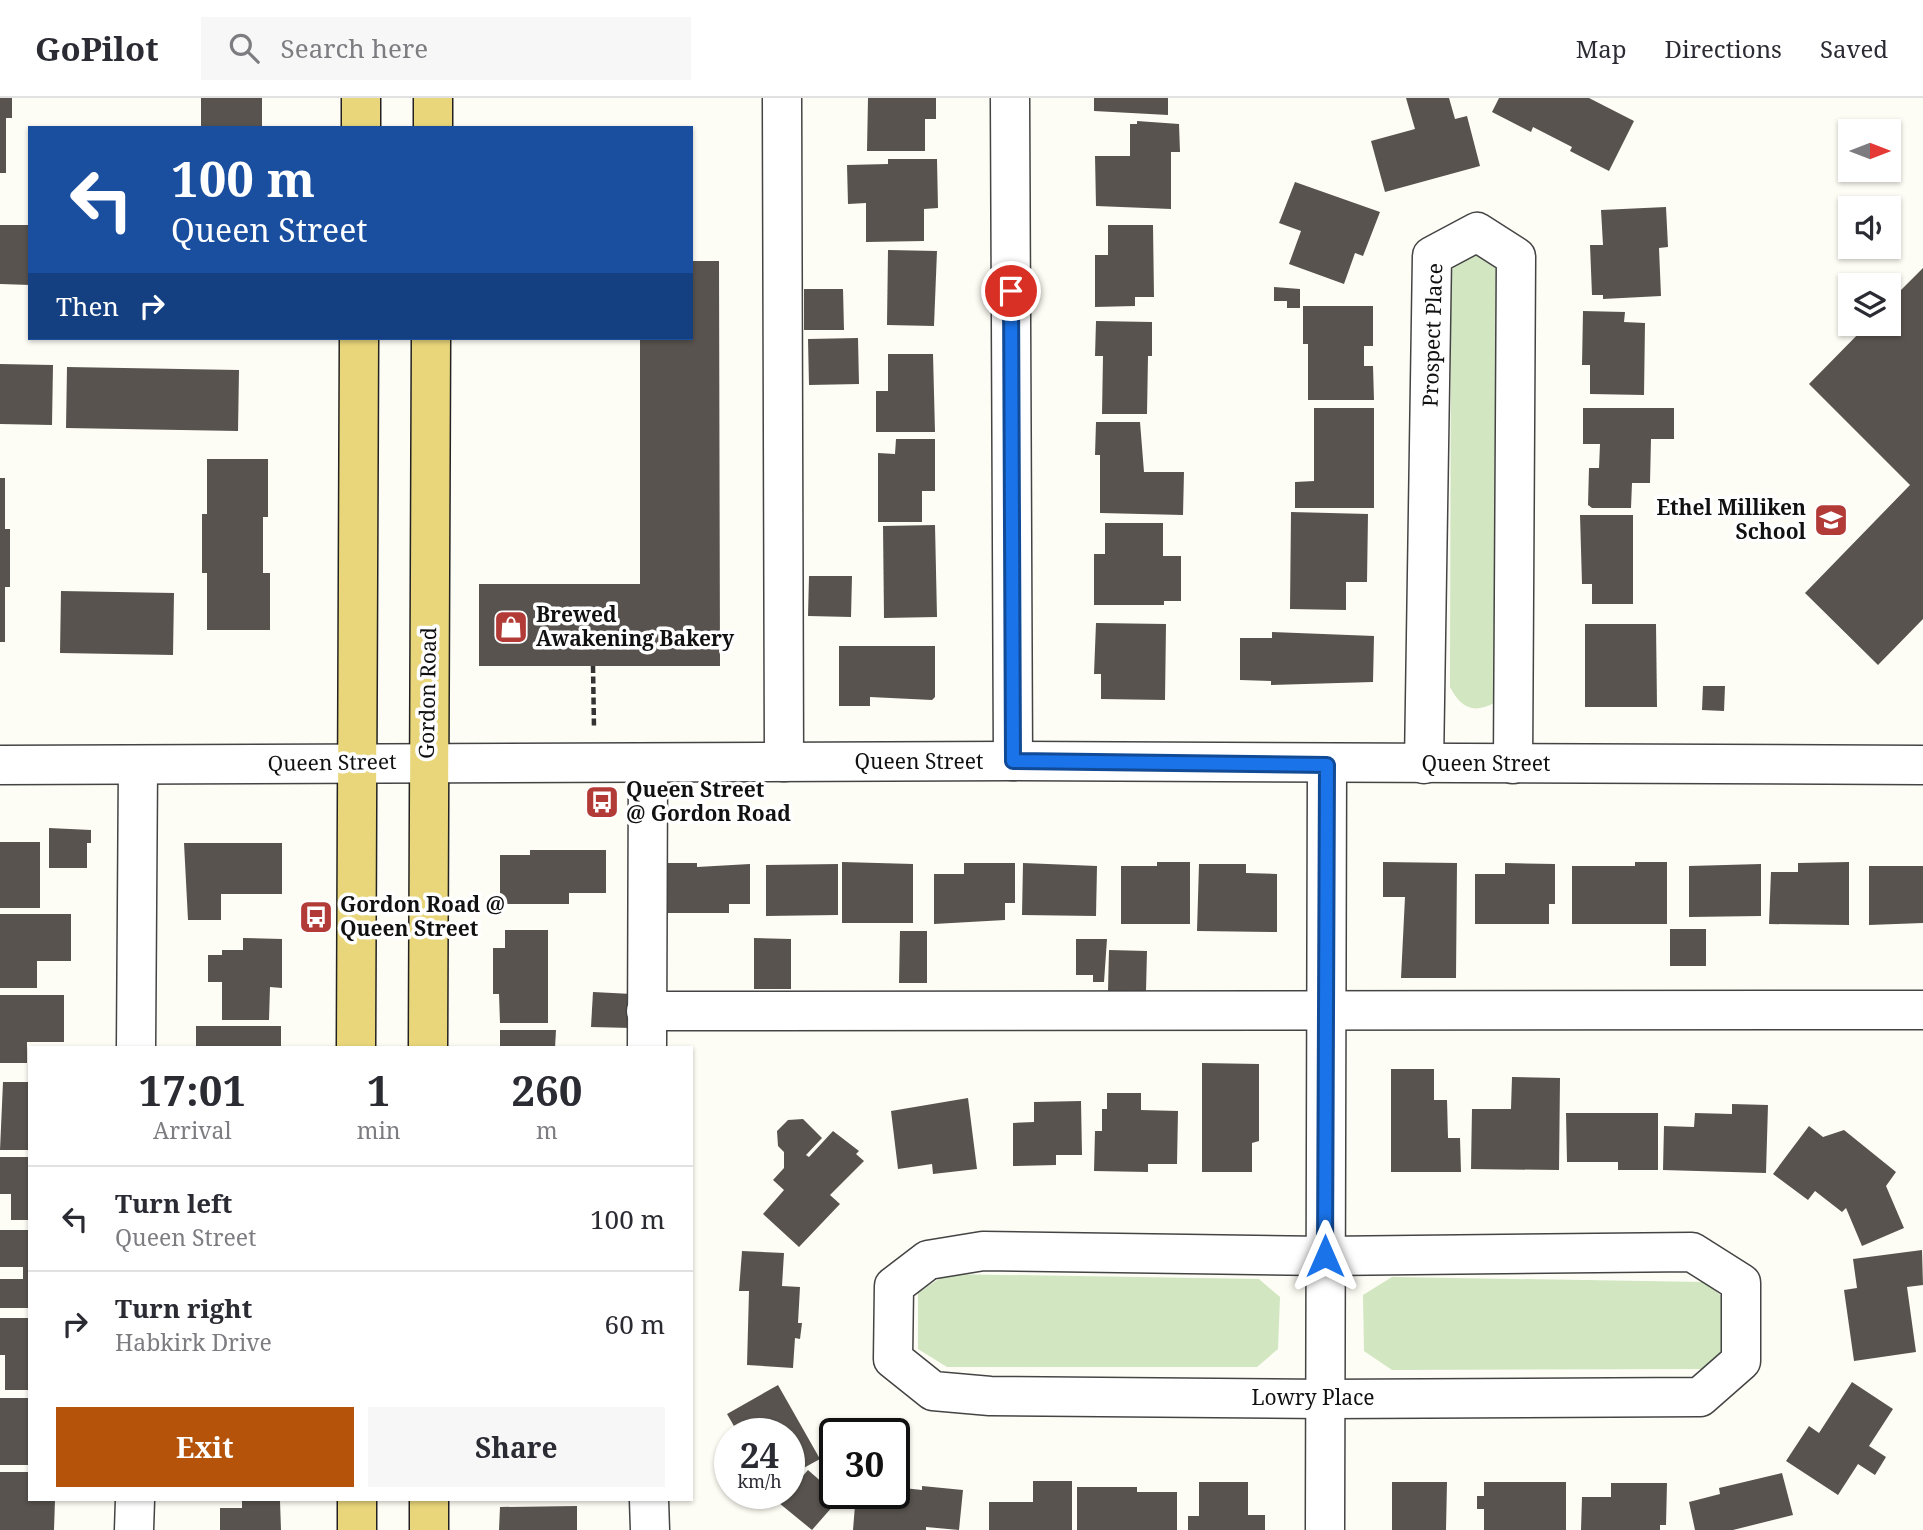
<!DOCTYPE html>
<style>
:root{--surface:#fff;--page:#f7f7f7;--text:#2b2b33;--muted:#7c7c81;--line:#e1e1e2;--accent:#b45309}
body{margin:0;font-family:"Noto Serif",serif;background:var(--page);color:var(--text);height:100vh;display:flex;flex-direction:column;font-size:26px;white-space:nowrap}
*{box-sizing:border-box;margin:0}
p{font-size:23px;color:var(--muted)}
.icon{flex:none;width:38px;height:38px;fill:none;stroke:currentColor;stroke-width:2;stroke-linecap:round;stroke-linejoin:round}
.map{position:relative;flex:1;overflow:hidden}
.drawer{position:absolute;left:28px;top:948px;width:665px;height:455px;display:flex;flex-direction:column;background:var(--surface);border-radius:0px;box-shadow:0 2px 5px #0004}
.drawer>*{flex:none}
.hud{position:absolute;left:28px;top:28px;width:665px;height:214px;border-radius:0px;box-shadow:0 2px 5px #0004;background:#1a4fa0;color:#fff;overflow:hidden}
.needle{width:46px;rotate:90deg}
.controls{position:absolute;left:1838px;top:21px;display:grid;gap:14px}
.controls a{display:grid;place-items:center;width:63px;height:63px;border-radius:0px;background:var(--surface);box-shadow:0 2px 5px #0004;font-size:35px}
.speed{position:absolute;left:714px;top:1320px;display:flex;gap:14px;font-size:35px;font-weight:700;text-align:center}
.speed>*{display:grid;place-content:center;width:91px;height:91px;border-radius:50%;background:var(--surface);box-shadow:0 2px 5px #0004;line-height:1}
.speed small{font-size:18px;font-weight:400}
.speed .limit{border:4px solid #111;border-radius:10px;background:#fff;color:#111}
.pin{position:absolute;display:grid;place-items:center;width:60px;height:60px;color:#fff;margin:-30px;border:4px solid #fff;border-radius:50%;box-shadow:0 2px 7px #0007}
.me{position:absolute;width:77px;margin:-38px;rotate:0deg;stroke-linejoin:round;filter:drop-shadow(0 0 5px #0008)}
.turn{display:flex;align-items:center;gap:24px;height:147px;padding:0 28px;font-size:32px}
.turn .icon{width:91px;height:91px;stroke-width:2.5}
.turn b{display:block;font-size:49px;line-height:60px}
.then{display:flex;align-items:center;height:66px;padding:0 28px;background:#0003;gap:14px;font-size:26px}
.eta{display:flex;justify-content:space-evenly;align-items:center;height:119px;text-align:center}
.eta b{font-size:42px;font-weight:700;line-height:49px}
.cta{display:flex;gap:14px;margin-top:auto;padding:14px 28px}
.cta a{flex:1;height:80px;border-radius:0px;background:var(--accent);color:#fff;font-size:28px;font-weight:700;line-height:80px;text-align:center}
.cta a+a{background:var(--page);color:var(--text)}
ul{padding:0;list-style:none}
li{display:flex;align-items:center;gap:21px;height:105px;padding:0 28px;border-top:2px solid var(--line)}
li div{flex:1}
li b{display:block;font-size:26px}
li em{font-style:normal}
header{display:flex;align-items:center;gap:42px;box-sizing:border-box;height:98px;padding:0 35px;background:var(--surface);border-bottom:2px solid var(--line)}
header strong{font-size:33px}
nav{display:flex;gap:38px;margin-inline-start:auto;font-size:24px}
.search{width:490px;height:63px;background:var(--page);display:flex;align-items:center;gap:18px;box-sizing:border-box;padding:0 24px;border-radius:0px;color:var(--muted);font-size:26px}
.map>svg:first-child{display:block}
</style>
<header>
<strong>GoPilot</strong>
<div class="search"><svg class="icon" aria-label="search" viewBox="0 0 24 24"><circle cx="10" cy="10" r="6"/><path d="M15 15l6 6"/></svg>Search here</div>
<nav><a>Map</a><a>Directions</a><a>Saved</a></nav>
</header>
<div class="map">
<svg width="1923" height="1432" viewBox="0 0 1923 1432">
<rect width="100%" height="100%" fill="#fefdf5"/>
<g fill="#d1e6c1">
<path d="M1473,155C1492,156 1496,163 1504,180L1494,605C1473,616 1461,610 1450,589L1451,174L1456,164Z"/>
<polygon points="946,1176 1259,1181 1280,1199 1278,1251 1257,1269 947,1269 918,1251 918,1195"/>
<polygon points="1392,1179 1705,1184 1725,1201 1724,1253 1702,1271 1392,1272 1364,1253 1363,1197"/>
</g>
<g fill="#58534e">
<polygon points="0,0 12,0 12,20 6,20 6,75 0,75"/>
<rect x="201" y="0" width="61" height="30"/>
<polygon points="868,0 936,0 936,21 925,21 925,53 867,53"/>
<polygon points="1094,0 1168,0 1168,17 1094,13"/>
<polygon points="1406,0 1449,0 1455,21 1467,18 1480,68 1385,94 1371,43 1415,31"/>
<polygon points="1499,0 1589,0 1634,23 1609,73 1570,53 1572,49 1533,29 1531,34 1492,14"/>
<polygon points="1137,23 1179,26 1180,54 1171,54 1171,111 1096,108 1095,58 1130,58 1130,26 1137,26"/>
<polygon points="888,61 937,61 938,110 924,111 924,143 866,144 866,105 848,106 847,67 888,66"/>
<polygon points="1295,84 1380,114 1363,158 1355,155 1344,186 1289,166 1301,133 1279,125"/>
<polygon points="1666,109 1668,149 1659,150 1661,198 1603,201 1603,197 1592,197 1590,147 1603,147 1601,112"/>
<polygon points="0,127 30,127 30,187 0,186"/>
<polygon points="1108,127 1153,127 1154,199 1135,199 1135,208 1095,209 1095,157 1108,157"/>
<polygon points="888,152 937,153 934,228 887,227"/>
<polygon points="691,163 719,163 720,568 479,568 479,486 640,486 640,240 691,240"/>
<polygon points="1923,170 1923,521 1878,567 1805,495 1910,387 1809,286 1868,226 1888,226 1888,205"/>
<polygon points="1274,189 1300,191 1300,210 1287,210 1287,203 1274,203"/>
<polygon points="804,191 843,191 844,232 804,232"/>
<polygon points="1303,208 1373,208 1373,248 1364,248 1364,268 1373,268 1374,302 1308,302 1308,246 1303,246"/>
<polygon points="1583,213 1625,214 1624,224 1645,225 1644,297 1590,296 1590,267 1582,267"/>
<polygon points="1096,223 1152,224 1152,258 1148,258 1147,316 1102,316 1103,258 1095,258"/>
<polygon points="858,240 859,286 809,287 808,241"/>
<polygon points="888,256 933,256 935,334 876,334 876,293 888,293"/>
<polygon points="0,266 53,267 52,327 0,326"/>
<polygon points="67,269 239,272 238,333 66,330"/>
<polygon points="1314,310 1374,310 1374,410 1295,410 1295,384 1314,383"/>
<polygon points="1583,310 1674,310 1674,341 1651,341 1650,385 1632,385 1631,410 1592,410 1588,407 1589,370 1599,370 1600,346 1583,346"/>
<polygon points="1096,324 1140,324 1144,374 1184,374 1183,417 1100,415 1100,357 1095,357"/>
<polygon points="896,341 935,341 935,393 922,393 922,424 878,424 878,355 895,356"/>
<polygon points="207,361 268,361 268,419 263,419 263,475 270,475 270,532 207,532 207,475 202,475 202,416 207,416"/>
<polygon points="0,380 5,380 5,431 10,431 10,489 5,489 5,544 0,544"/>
<polygon points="1291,414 1368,416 1367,484 1346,484 1346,512 1290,511"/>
<polygon points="1580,417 1633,417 1633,506 1592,506 1592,486 1582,486"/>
<polygon points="1105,425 1163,425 1163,458 1181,458 1181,503 1164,503 1164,507 1094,507 1094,456 1105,456"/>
<polygon points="935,427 937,519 884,520 883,428"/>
<polygon points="809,478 852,478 851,519 808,518"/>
<polygon points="61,493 174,495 173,557 60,555"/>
<polygon points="1096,525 1166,526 1165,602 1101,601 1101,576 1094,576"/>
<polygon points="1585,526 1656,526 1657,609 1585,609"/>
<polygon points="1272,534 1374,538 1373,584 1271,587 1271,583 1240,582 1240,540 1272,540"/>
<polygon points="839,548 935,548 935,599 932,602 870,599 870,608 839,608"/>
<polygon points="1703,588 1725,588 1724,613 1702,612"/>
<polygon points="49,730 91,732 91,745 87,745 87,770 49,770"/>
<rect x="0" y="744" width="40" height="66"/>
<polygon points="184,745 282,745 282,796 221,796 221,822 188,822"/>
<polygon points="530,752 606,752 606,795 569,795 569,806 500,806 500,757 530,757"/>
<polygon points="842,764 913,766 913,825 842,825"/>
<polygon points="1157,764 1190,764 1190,826 1121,826 1121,768 1157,768"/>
<polygon points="1383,764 1457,765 1456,880 1401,880 1405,799 1383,799"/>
<polygon points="1635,764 1667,764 1667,826 1572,826 1572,768 1635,768"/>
<polygon points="1849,764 1849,827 1769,826 1771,774 1798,774 1798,765"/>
<polygon points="665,765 697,765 697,769 750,766 750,806 729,806 729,815 665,815"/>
<polygon points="964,765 1015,765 1015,805 1005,805 1005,822 934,826 934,776 964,776"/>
<polygon points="1023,765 1097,768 1096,818 1022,817"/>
<polygon points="1505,765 1555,766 1555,806 1549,806 1549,826 1475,826 1475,776 1505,776"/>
<polygon points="838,766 838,817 766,818 766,767"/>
<polygon points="1199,766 1246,766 1246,775 1277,776 1277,834 1197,833"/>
<polygon points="1761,766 1761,818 1689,819 1689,768"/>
<polygon points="1869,768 1923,768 1923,825 1869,827"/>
<polygon points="0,816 71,816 71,863 37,863 37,890 0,890"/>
<rect x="1670" y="831" width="36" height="37"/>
<polygon points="505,832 548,832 548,925 500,925 499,896 493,896 493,850 505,850"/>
<polygon points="900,833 927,833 927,885 899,885"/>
<polygon points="243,840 282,841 282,890 270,889 269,922 222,922 222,884 208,884 208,857 222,857 222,852 243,852"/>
<polygon points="754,840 791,841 791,891 754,891"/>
<polygon points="1076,841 1107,841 1104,884 1093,884 1093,877 1076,877"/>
<polygon points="1109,852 1147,853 1146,893 1108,893"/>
<polygon points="593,894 632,896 631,930 591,929"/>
<polygon points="0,897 64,897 64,944 27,944 27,965 0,965"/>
<rect x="196" y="928" width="85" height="22"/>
<polygon points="500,932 556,932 555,950 500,950"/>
<polygon points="1202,965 1259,966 1259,1043 1252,1045 1252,1074 1202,1074"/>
<polygon points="1391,971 1434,971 1434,1002 1447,1002 1448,1040 1460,1040 1461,1074 1391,1074"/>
<polygon points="1512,979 1560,980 1559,1072 1471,1071 1472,1011 1511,1011"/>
<polygon points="3,984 30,984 30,1052 0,1052"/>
<polygon points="1107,995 1141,995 1141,1012 1178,1013 1177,1066 1148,1066 1148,1074 1094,1073 1095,1033 1102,1033 1102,1011 1107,1011"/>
<polygon points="968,1000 977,1071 933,1076 932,1066 898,1071 891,1013"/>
<polygon points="1081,1003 1082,1057 1056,1057 1056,1067 1013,1068 1013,1025 1034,1024 1034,1004"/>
<polygon points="1732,1006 1768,1007 1766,1075 1663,1072 1664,1028 1694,1029 1695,1015 1732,1016"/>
<polygon points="1566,1015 1658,1015 1658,1072 1618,1072 1618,1064 1567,1064"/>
<polygon points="803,1021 822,1040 806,1057 809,1059 833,1033 859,1053 856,1056 864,1063 830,1097 840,1106 799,1149 763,1116 784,1092 773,1082 784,1070 784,1054 778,1048 777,1033 788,1022"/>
<polygon points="1809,1028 1823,1039 1844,1032 1896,1074 1886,1088 1904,1130 1862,1148 1846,1110 1842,1114 1815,1093 1808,1102 1773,1076"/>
<polygon points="0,1059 30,1059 30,1122 11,1122 11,1096 0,1096"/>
<polygon points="0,1132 30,1132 30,1210 0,1210 0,1181 23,1181 23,1169 0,1169"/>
<polygon points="1922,1152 1923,1187 1907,1189 1916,1254 1854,1263 1844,1192 1857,1190 1853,1161"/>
<polygon points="742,1153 784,1155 782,1188 800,1189 798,1225 802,1225 800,1241 795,1240 793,1270 747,1267 749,1193 739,1193"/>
<polygon points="0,1220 30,1220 30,1292 5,1292 5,1257 0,1257"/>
<polygon points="1852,1284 1893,1311 1869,1348 1886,1359 1875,1377 1858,1366 1838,1397 1786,1363 1809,1328 1819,1335"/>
<polygon points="778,1287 820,1361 789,1378 789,1335 738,1335 727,1316"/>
<rect x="0" y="1300" width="30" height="67"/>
<polygon points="808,1372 840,1400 812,1432 779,1405"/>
<polygon points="0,1374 28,1374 30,1402 55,1402 54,1432 0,1432"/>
<polygon points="1782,1375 1793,1417 1733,1432 1695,1432 1689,1404 1720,1396 1719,1390"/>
<polygon points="1033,1383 1072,1383 1072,1432 989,1432 989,1404 1033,1404"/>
<polygon points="1199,1384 1248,1384 1248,1417 1265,1417 1265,1432 1188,1432 1188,1418 1199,1418"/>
<polygon points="1392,1384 1447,1384 1446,1432 1392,1432"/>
<polygon points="1484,1384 1566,1384 1566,1432 1484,1432 1484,1411 1477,1411 1477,1398 1484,1398"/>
<polygon points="1611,1385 1667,1385 1666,1427 1660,1427 1660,1432 1581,1432 1582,1399 1611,1399"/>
<polygon points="922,1388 963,1392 959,1432 926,1429 926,1432 853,1432 856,1395 885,1397 894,1395 894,1389 922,1392"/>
<polygon points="1077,1389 1137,1389 1137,1394 1177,1394 1177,1432 1077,1432"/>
<polygon points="242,1403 280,1403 281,1432 220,1432 220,1410 242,1410"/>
<polygon points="577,1408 577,1432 499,1432 500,1409"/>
</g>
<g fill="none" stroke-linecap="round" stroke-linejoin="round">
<g stroke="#444" stroke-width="41">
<g id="minor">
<polyline points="782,0 784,664"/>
<polyline points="1010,0 1013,663"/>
<polyline points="1424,666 1432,158 1477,134 1516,159 1513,666"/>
<polyline points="0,667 1013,663 1923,667"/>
<polyline points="646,913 1923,912"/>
<polyline points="136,950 138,668"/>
<polyline points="647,950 648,665"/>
<polygon points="983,1153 1325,1158 1692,1154 1741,1185 1741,1263 1700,1299 1325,1301 990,1298 933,1293 893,1261 894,1188 928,1162"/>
<polyline points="649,1402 650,1432"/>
<polyline points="134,1432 135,1402"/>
<polyline points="1325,1432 1327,667"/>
</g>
</g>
<g stroke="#222" stroke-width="41">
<g id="major">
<polyline points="433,0 433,30"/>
<polyline points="361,30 361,0"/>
<polyline points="356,950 359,240"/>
<polyline points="428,950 431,240"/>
<polyline points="357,1402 357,1432"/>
<polyline points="429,1402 429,1432"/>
</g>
</g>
<polyline stroke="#333" stroke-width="4.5" stroke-dasharray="7 3.5" stroke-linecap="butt" points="593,568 594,630"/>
<use href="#minor" stroke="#fff" stroke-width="38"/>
<use href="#major" stroke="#e9d67a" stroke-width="38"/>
</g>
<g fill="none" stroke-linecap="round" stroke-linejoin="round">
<g stroke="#114b97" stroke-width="18">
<polyline id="route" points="1011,193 1013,663 1327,667 1325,1158"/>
</g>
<use href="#route" stroke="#1a73e8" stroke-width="12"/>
</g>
<defs>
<g id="school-square" transform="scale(1.75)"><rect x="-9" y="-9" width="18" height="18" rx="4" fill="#b23b37" stroke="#fff"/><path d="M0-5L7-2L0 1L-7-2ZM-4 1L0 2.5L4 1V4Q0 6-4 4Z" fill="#fff"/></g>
<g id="shop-square" transform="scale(1.75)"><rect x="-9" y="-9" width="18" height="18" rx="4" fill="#b23b37" stroke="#fff"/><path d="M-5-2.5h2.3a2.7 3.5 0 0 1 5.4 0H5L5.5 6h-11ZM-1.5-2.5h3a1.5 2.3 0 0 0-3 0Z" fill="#fff"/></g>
<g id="bus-square" transform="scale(1.75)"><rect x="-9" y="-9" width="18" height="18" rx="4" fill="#b23b37" stroke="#fff"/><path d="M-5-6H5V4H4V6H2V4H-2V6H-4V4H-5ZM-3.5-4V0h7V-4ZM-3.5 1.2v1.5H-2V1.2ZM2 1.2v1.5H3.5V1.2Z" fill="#fff"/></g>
</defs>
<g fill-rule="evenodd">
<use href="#school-square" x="1831" y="422"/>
<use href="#shop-square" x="511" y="529"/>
<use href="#bus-square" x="602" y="704"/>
<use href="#bus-square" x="316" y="819"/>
</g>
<g text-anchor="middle" stroke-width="7" stroke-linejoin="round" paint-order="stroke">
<g font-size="21" fill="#111" stroke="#fff">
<text transform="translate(1433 237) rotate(-88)" y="7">Prospect Place</text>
<text transform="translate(428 595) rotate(-89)" y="7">Gordon Road</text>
<text x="919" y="671">Queen Street</text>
<text transform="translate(332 665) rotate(-1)" y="7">Queen Street</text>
<text x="1486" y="673">Queen Street</text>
<text x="1313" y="1307">Lowry Place</text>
</g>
<g font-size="21" font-weight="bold" fill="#111" stroke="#fff" text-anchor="start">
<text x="1806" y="417" text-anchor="end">Ethel Milliken<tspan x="1806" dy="24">School</tspan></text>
<text x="536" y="524">Brewed<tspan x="536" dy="24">Awakening Bakery</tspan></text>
<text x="626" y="699">Queen Street<tspan x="626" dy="24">@ Gordon Road</tspan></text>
<text x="340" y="814">Gordon Road @<tspan x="340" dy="24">Queen Street</tspan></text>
</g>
</g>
</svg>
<div class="controls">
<a><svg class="needle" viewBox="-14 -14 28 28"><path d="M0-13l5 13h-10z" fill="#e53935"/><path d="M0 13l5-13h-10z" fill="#7c7c81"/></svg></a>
<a><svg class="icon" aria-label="sound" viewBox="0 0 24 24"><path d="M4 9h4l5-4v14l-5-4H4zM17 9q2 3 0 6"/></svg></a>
<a><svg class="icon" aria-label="layers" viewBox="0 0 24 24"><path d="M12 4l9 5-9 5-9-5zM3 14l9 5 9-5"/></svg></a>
</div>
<div class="speed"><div>24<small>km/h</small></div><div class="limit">30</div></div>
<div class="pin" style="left:1011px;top:193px;background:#d93025"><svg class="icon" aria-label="arrive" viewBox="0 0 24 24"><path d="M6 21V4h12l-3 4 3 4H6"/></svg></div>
<svg class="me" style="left:1325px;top:1158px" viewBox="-20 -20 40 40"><path d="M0-17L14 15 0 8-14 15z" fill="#1a73e8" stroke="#fff" stroke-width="4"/></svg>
<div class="hud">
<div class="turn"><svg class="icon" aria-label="left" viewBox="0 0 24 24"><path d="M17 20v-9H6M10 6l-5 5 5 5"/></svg><div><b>100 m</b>Queen Street</div></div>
<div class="then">Then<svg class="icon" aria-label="right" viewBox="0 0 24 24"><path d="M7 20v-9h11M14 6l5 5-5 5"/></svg></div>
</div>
<section class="drawer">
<div class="eta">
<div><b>17:01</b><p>Arrival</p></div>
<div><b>1</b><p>min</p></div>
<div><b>260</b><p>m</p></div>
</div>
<ul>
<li><svg class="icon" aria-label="left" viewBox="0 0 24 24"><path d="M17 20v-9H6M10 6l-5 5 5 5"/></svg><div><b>Turn left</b><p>Queen Street</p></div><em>100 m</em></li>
<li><svg class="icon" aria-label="right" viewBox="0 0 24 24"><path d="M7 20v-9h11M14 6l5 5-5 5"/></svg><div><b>Turn right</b><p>Habkirk Drive</p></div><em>60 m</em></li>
</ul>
<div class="cta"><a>Exit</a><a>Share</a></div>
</section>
</div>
